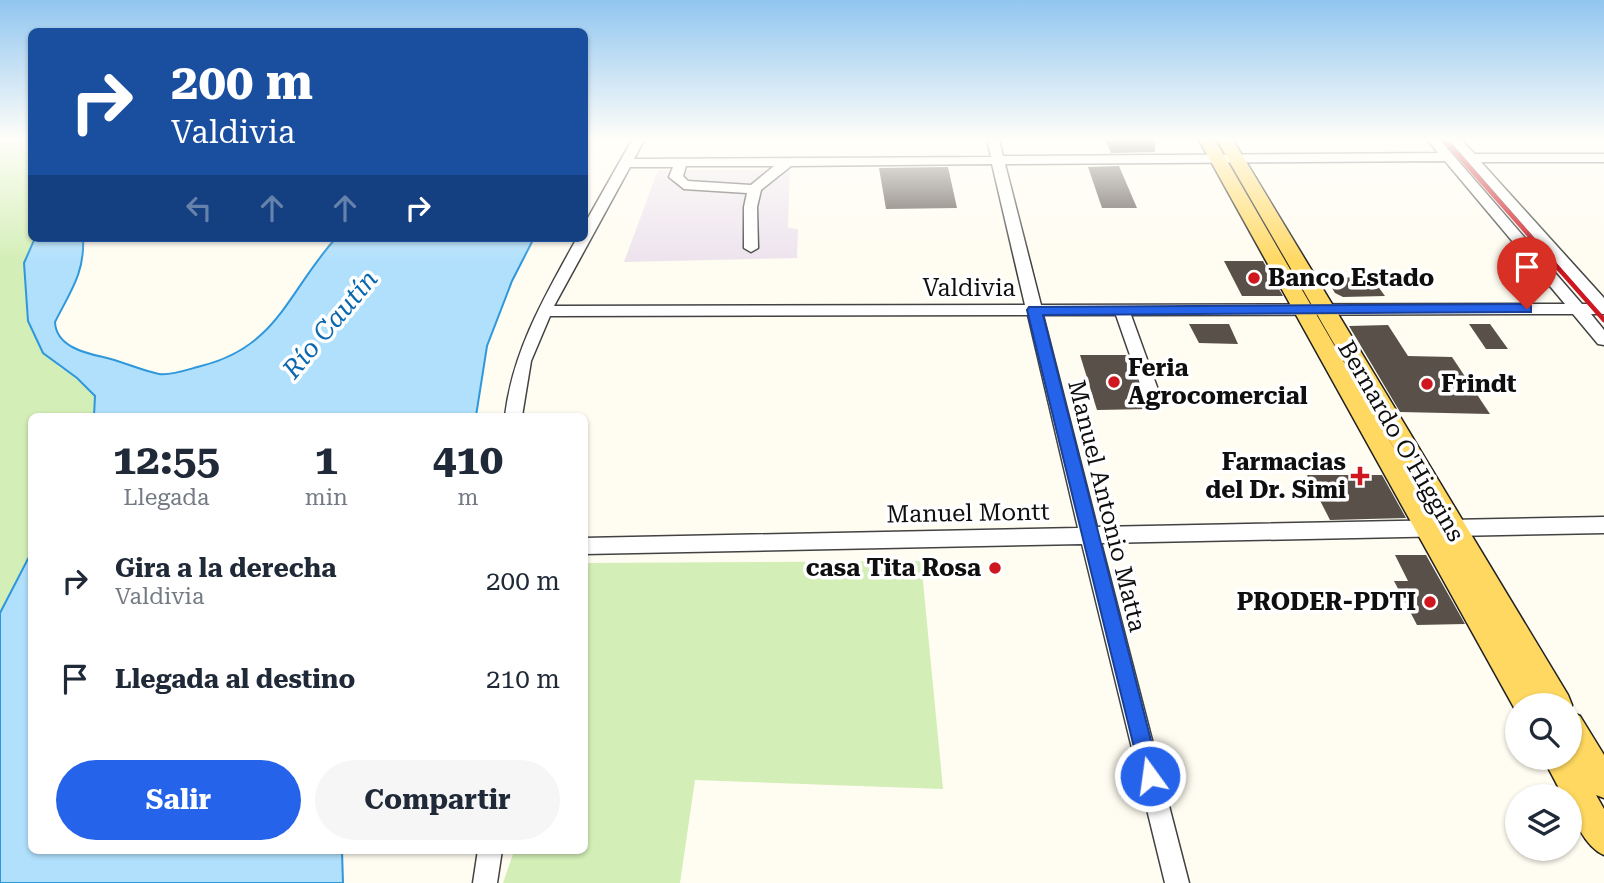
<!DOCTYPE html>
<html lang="es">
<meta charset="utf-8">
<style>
:root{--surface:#fff;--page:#f6f6f7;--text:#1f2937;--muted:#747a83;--accent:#2563eb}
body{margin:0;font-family:"Roboto Serif",serif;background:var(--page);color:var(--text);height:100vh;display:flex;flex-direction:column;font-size:26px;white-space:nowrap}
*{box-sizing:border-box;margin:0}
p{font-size:23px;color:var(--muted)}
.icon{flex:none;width:38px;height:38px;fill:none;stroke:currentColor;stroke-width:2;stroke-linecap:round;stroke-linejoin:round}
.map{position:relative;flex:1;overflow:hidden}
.sheet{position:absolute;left:28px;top:413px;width:560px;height:441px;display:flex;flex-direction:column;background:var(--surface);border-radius:10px;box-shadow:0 2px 5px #0004}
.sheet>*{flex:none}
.hud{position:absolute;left:28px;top:28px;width:560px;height:214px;border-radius:10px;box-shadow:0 2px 5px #0004;background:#1a4fa0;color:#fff;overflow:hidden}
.buttons{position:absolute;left:1505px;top:693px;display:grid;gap:14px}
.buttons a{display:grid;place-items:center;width:77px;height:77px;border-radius:50%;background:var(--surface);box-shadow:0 2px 5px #0004;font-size:35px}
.pin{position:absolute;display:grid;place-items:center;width:60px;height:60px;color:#fff;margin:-72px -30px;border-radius:50% 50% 50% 0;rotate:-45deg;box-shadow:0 0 7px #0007}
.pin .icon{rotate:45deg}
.me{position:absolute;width:77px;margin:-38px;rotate:346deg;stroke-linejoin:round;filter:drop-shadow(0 0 5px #0008)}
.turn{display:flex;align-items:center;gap:24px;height:147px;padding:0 28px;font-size:32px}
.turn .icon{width:91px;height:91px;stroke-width:2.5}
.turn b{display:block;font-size:49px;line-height:60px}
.lanes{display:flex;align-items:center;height:66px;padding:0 28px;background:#0003;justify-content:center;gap:35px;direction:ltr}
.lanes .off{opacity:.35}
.eta{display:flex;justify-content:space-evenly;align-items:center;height:119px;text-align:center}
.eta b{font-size:42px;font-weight:700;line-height:49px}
.primary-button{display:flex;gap:14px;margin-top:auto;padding:14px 28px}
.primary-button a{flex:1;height:80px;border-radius:42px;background:var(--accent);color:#fff;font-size:28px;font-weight:700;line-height:80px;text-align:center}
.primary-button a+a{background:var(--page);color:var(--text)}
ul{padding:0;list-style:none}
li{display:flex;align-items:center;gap:21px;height:98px;padding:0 28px}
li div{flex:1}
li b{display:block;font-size:26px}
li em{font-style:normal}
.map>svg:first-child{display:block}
</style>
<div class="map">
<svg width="1604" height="883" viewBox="0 0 1604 883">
<rect width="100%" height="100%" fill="#fffcf1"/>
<polygon fill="#ede3ee" points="658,170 790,170 788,228 798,229 797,258 624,262"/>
<g fill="#d3eeb6">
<polygon points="0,140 31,140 32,238 35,238 24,263 28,321 58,366 77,378 95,396 94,416 32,416 31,553 0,613"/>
<polygon points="921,561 943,789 695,780 680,883 503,883 514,851 584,850 585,563"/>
</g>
<g fill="#b0e0fc" stroke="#2f97db" stroke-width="2">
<path d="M35,238H83C85,273 70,292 55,322C56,346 84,353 103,357C121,361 143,371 159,374C171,376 189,369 201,366C278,347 288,291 336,238H534L512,281L487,346L476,416H94L95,396L77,378L43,353L28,321L24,263Z"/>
<polygon points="31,553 32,850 342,851 343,883 0,883 0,613"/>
</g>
<g fill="#59504a">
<polygon points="1105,140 1155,140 1155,152 1111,153"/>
<polygon points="1119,166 1137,208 1102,208 1088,167"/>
<polygon points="948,167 957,208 886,209 879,168"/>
<polygon points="1224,261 1263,261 1283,296 1242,296"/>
<polygon points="1371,277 1385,296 1343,297 1335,293 1326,278"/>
<polygon points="1189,324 1229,324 1238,344 1199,343"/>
<polygon points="1469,324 1490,324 1508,349 1486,349"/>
<polygon points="1388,325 1408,356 1452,357 1490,414 1400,412 1349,326"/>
<polygon points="1080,355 1127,355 1149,409 1097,410"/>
<polygon points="1307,475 1382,475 1406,518 1330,520"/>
<polygon points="1395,555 1426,555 1465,624 1417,625 1394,581 1408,581"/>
</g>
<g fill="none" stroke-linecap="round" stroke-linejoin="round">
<g stroke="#424242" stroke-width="3">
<g id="minor">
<path d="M632,140H644L634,159L991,157L987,140H999L1003,156L1438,153L1428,140H1440L1582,304H1592L1449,140H1461L1475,154H1604V162H1481L1604,298V314H1591L1604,330V345L1598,344L1573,314L1131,315L1161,398L1153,404L1145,398L1116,315H1043L1097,527L1604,517V533L1101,543L1189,883H1165L1082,544L584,554V538L1078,528L1028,315L550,316L531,361L522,416H505C513,350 545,296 577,238H584V225ZM1445,161L1565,304L1041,305L1005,164ZM992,164L1025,305L554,306L630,167H673L669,177L684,189L747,193L744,207V248L751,252L758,248L757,207L761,190L791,166ZM686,166H774L751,185L688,181L683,176Z"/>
<polygon points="478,850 502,850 497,883 473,883"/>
</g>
</g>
<g stroke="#202020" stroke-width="3">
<g id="major">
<polygon points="1199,140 1215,140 1406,469 1217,140 1233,140 1568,695 1572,705 1570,711 1570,705 1517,705 1517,713"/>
<path d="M1570,712L1580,716L1604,755V798L1596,795L1604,809V855C1585,847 1570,816 1570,796H1563L1543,758H1570Z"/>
</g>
</g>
<use href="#minor" fill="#fff" fill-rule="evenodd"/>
<use href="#major" fill="#ffd861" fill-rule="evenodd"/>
<polyline stroke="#cf1721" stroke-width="4.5" points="1445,140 1604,320"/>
</g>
<linearGradient id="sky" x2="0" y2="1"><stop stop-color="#91c6f0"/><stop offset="0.53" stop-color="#fffef9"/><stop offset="1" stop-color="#fffef9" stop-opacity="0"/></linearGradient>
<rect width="1604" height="263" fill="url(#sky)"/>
<polygon fill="#2563eb" stroke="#184099" stroke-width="2" points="1527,304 1531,306 1531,312 1043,315 1160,776 1157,784 1150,787 1143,784 1027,310 1029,307"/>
<g fill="#cf1721" stroke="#fff" stroke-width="2.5">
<circle cx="1254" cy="278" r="7"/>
<circle cx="1114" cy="382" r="7"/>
<circle cx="1427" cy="384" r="7"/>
<path d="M1356.5 465.5h7v7h7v7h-7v7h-7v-7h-7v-7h7z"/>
<circle cx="995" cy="568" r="7"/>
<circle cx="1430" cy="602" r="7"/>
</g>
<g text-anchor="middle" stroke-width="7" stroke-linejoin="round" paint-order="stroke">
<g font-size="24" font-weight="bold" fill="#0f0f0f" stroke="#fff" text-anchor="start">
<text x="1268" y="286">Banco Estado</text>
<text x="1128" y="376">Feria<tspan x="1128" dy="28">Agrocomercial</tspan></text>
<text x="1441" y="392">Frindt</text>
<text x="1346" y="470" text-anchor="end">Farmacias<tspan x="1346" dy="28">del Dr. Simi</tspan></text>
<text x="981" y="576" text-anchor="end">casa Tita Rosa</text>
<text x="1416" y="610" text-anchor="end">PRODER-PDTI</text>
</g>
<g font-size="24" fill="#0f0f0f" stroke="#fff">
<text x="969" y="296">Valdivia</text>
<text transform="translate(1401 441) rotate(60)" y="8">Bernardo O'Higgins</text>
<text transform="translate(1107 506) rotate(76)" y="8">Manuel Antonio Matta</text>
<text transform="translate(968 513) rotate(-1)" y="8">Manuel Montt</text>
</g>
<g font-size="26" font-style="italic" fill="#0a68af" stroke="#fff">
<text transform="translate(330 324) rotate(-50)" y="9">Río Cautín</text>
</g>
</g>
</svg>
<div class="buttons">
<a><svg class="icon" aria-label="search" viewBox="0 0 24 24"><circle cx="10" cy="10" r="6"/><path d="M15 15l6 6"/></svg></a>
<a><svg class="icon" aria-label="layers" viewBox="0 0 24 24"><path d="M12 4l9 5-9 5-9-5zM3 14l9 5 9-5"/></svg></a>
</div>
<div class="pin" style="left:1527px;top:309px;background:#d93025"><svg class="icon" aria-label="arrive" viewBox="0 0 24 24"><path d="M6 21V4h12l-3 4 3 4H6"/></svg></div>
<svg class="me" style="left:1150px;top:776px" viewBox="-20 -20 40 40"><circle r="17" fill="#2563eb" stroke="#fff" stroke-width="3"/><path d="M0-11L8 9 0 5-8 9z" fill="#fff"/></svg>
<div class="hud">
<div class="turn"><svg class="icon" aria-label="right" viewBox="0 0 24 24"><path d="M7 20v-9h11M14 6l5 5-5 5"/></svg><div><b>200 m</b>Valdivia</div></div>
<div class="lanes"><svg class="icon off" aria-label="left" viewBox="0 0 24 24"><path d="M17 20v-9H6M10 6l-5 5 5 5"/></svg><svg class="icon off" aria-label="ahead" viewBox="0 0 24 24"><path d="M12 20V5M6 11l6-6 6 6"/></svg><svg class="icon off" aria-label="ahead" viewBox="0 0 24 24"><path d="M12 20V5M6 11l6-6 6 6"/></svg><svg class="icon" aria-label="right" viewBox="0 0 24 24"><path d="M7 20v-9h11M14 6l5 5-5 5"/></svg></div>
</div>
<section class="sheet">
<div class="eta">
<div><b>12:55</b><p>Llegada</p></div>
<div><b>1</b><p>min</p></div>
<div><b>410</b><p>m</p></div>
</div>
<ul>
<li><svg class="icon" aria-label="right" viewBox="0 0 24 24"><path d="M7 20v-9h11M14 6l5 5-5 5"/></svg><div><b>Gira a la derecha</b><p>Valdivia</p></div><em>200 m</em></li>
<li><svg class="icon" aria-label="arrive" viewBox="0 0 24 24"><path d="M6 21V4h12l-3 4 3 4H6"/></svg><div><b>Llegada al destino</b></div><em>210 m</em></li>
</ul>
<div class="primary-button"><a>Salir</a><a>Compartir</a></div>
</section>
</div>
